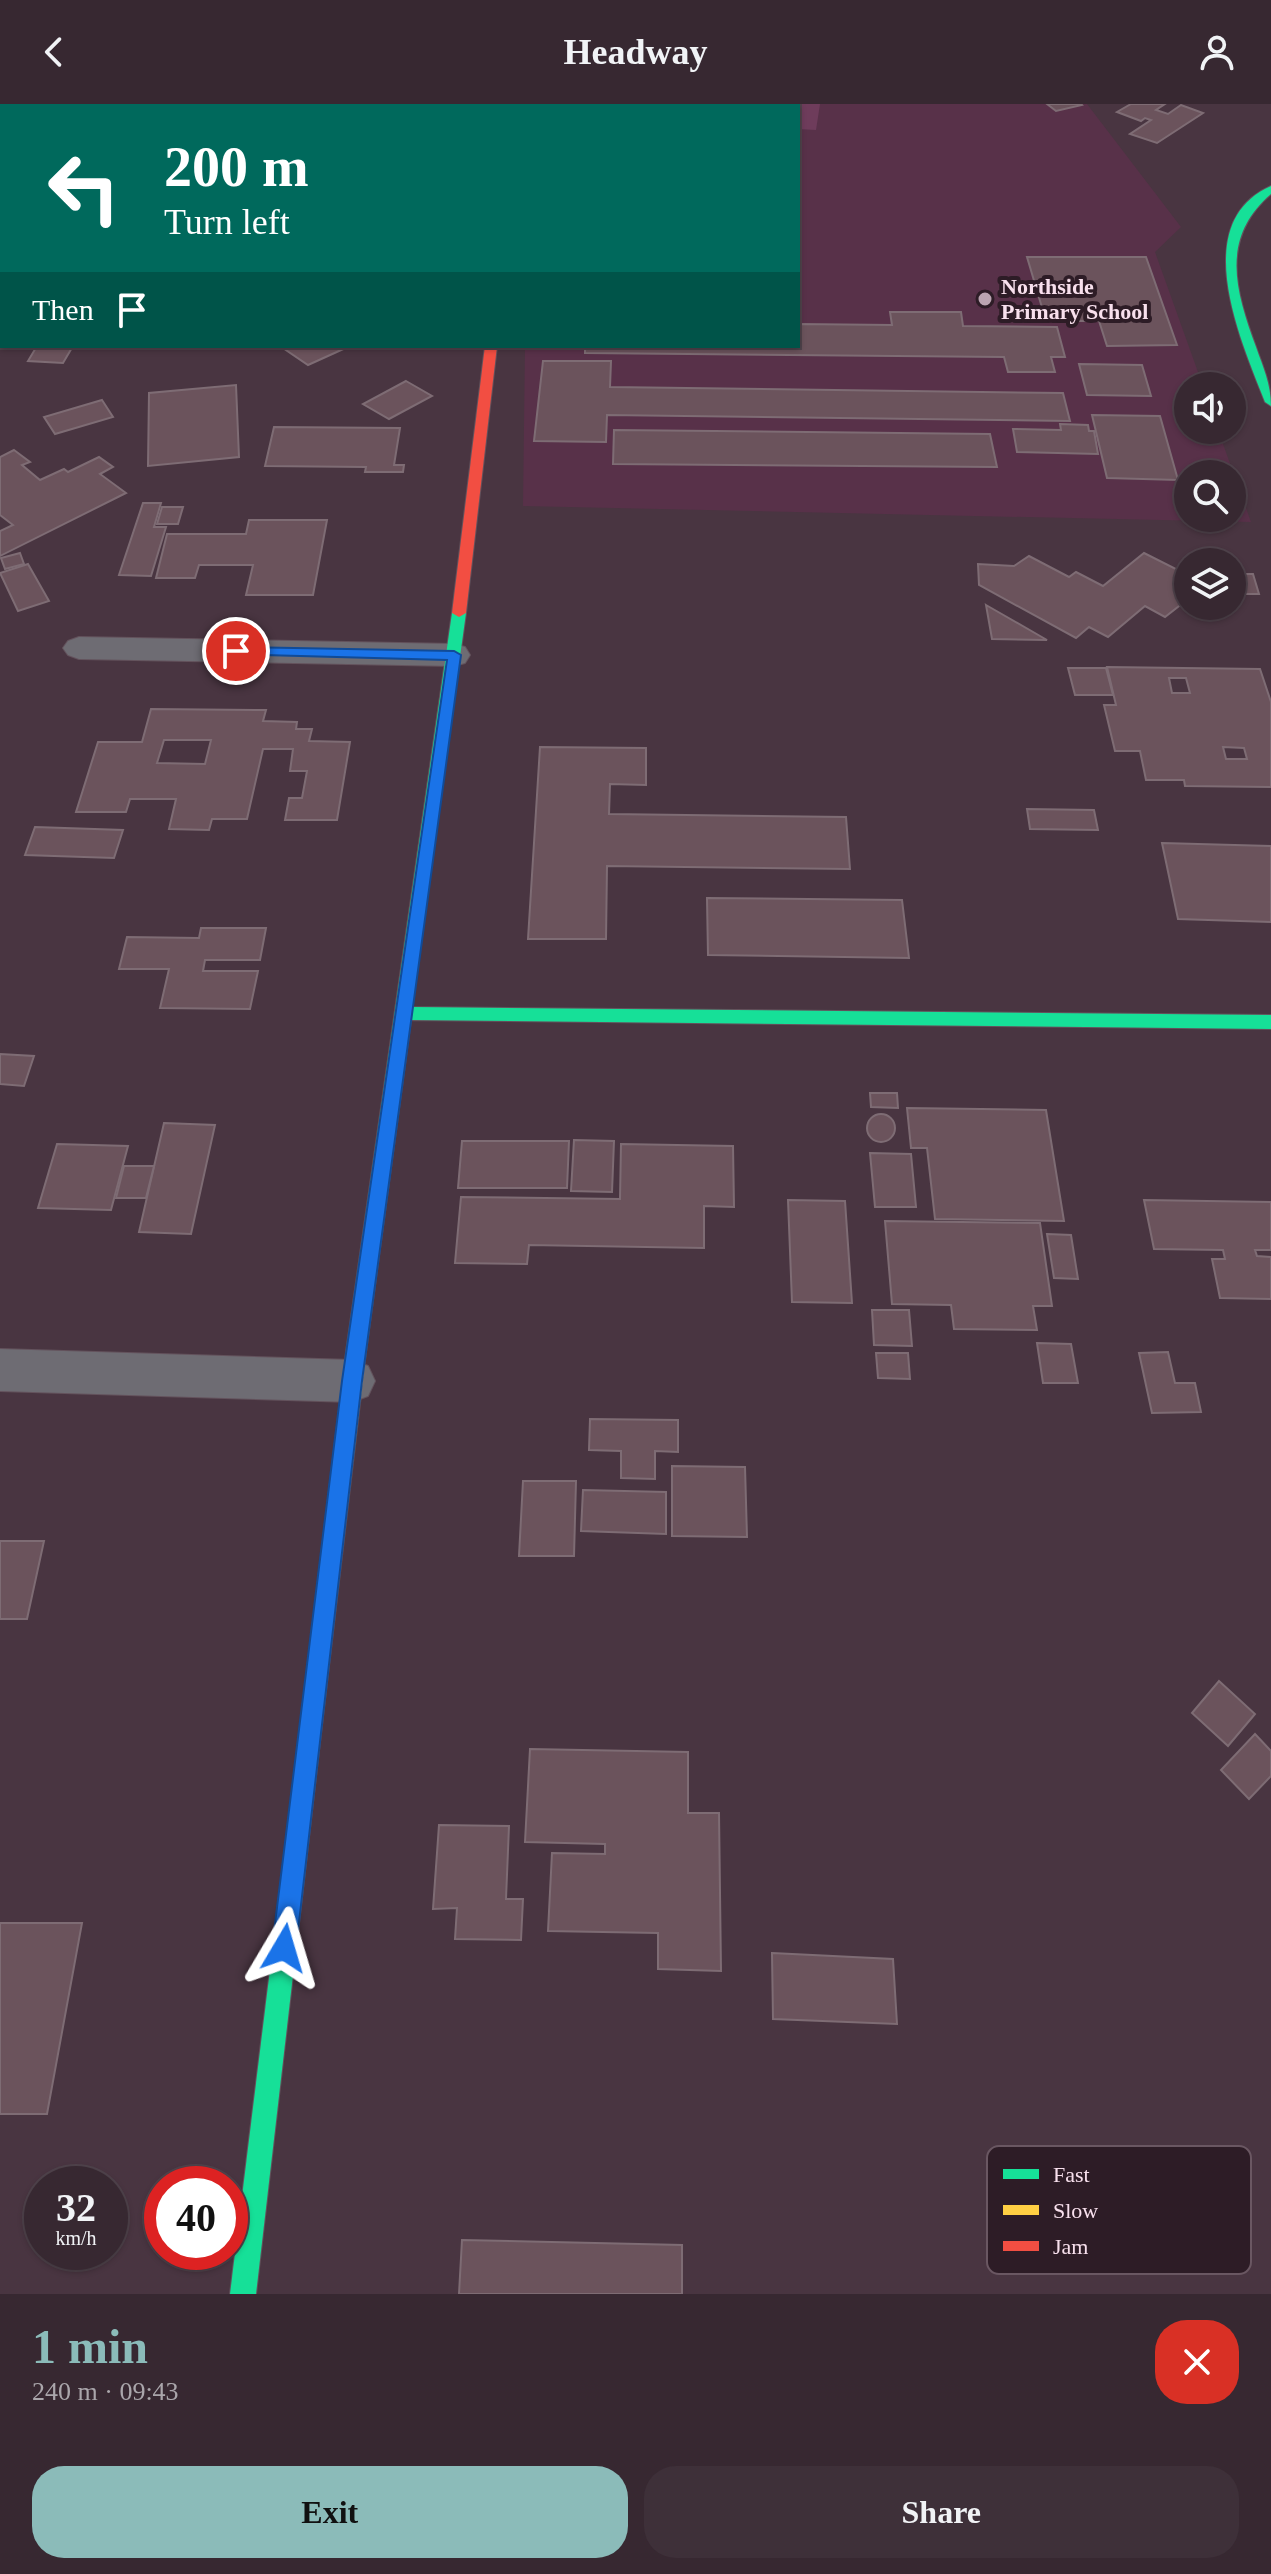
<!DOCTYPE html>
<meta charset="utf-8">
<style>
:root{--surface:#372831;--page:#3e3039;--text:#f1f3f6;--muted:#aaa6ab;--line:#51444d;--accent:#8bbbb9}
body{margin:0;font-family:Georgia,serif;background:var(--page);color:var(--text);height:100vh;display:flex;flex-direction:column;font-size:30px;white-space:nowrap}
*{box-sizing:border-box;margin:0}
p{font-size:26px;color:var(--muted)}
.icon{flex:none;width:44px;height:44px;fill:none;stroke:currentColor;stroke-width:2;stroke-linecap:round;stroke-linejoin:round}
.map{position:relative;height:2190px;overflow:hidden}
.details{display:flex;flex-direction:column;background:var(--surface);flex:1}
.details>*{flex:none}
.guide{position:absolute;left:0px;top:0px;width:800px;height:244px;box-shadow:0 2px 6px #0004,0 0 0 2px var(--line);background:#00695c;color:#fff;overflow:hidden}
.fabs{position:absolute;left:1174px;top:268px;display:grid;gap:16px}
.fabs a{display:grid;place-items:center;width:72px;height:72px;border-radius:50%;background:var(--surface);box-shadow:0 2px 6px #0004,0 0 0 2px var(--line);font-size:40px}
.speed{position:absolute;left:24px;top:2062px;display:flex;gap:16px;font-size:40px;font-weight:700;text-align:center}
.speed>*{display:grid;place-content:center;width:104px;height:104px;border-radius:50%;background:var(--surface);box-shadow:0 2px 6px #0004,0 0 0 2px var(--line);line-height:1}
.speed small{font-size:20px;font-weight:400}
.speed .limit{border:12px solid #d22;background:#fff;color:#111}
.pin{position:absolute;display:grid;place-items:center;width:68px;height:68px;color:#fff;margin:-34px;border:4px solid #fff;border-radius:50%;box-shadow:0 2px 8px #0007}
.me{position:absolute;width:88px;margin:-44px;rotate:7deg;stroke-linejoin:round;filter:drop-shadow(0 0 6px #0008)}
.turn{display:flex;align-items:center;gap:28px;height:168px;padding:0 32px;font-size:36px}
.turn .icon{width:104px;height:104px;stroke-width:2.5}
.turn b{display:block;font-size:56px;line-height:68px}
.then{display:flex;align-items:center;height:76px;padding:0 32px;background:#0003;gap:16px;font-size:30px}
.round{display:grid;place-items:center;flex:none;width:84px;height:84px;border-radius:32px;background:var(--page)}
.summary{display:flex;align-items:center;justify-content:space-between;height:136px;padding:0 32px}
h1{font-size:48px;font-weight:700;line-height:60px;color:var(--accent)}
.cta{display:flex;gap:16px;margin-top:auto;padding:16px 32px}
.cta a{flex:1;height:92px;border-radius:32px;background:var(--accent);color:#111;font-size:32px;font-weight:700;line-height:92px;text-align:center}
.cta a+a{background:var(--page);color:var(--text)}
header{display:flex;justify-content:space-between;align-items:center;height:104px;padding:0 32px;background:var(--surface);font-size:36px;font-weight:700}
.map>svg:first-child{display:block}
</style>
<header><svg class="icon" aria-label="back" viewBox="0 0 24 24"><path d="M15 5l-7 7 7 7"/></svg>Headway<svg class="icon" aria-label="person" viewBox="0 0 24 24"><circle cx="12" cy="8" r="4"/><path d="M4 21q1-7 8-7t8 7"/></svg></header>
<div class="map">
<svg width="1271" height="2190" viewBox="0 0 1271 2190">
<rect width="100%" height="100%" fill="#493541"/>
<path fill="#583149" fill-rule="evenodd" d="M486,0H1087L1181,123L1155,148L1203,282H1188V326H1218L1251,418L523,402L525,242H798V2ZM1188,370H1232V414H1188Z"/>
<polygon fill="#6e3c5b" points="756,0 820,0 816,26 798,25 798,2"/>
<g fill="#6b535c" stroke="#7e6c74" stroke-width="2" fill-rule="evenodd">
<polygon points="1047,0 1081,0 1082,1 1056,7"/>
<polygon points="1131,0 1165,0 1156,6 1168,10 1181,1 1203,9 1157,39 1130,30 1151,16 1145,14 1141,17 1117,8"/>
<polygon points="1027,153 1146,153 1177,241 1107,242 1099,217 1046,217"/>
<polygon points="890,208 961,208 963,222 1057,223 1065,253 1051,253 1055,268 1008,268 1004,253 585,249 585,242 798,242 798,220 892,221"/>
<polygon points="37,242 73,242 63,259 28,257"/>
<polygon points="280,242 350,242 308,261"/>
<polygon points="543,257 611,257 610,283 1063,289 1070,317 607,311 606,338 534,337"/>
<polygon points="1079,260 1142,261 1151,292 1087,291"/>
<polygon points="406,277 432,292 389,315 363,300"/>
<polygon points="236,281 239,353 148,362 149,289"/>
<polygon points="102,296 113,313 55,330 44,313"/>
<polygon points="1092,311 1160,312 1178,376 1107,374"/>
<polygon points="1060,320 1088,321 1089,327 1094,327 1098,350 1017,348 1013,325 1061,326"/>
<polygon points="274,323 400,324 394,361 404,361 403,368 365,368 366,363 265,362"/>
<polygon points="614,326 990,330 997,363 613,360"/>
<polygon points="14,346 30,358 22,361 40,376 64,365 68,368 99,353 113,363 100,370 126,389 0,452 0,427 13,421 0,411 0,353"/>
<polygon points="143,399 161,399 154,423 166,423 151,472 119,471"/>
<polygon points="162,403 183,403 178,420 157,420"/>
<polygon points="249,416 327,416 313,491 246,491 253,461 199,461 195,474 156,474 167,430 246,430"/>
<polygon points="20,449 24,460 5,465 1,454"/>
<polygon points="1144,449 1188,471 1188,495 1165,513 1145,502 1108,533 1089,523 1076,534 979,481 978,460 1014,462 1029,452 1069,473 1076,468 1103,482"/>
<polygon points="28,460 49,497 18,507 0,469"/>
<polygon points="1232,470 1253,470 1259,490 1232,490"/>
<polygon points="986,501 1047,536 992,535"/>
<path d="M1107,563L1260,565L1271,598V683L1185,682L1184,676H1146L1140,647H1115L1104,601H1116ZM1169,574H1186L1190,589H1172ZM1223,643L1244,644L1247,655H1226Z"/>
<polygon points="1068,564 1106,564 1113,591 1075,591"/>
<path d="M151,605L266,606L263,617L297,618L296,625H312L309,637L350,638L337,716H285L289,694H302L307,667H290L293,645H263L247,715H212L209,726L169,725L176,695H130L126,708H76L98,638H142ZM164,636H211L205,660L157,659Z"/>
<polygon points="540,643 646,644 646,681 610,680 609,710 846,713 850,765 607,762 606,835 528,835"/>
<polygon points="1027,705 1094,706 1098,726 1030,725"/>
<polygon points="35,723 123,726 114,754 25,751"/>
<polygon points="1162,739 1271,742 1271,818 1178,815"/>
<polygon points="707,794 902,796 909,854 708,851"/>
<polygon points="201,824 266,824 260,856 205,856 203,867 258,867 250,905 160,904 169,865 119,865 127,833 199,834"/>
<polygon points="0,950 34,952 24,982 0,980"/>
<polygon points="870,989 897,989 898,1004 871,1003"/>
<polygon points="907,1004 1046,1006 1064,1117 935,1115 927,1044 911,1044"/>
<circle cx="881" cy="1024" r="14"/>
<polygon points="164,1019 215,1021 191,1130 139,1128"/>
<polygon points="574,1036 614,1037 612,1088 571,1087"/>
<polygon points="462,1037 569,1037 567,1084 458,1084"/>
<polygon points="57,1040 128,1042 111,1106 38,1104"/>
<polygon points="621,1040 733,1042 734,1103 704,1102 704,1144 529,1141 527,1160 455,1159 461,1093 620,1095"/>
<polygon points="870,1049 911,1050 916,1103 875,1103"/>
<polygon points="124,1062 154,1062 146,1094 116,1094"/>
<polygon points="788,1096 845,1097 852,1199 792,1198"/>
<polygon points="1144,1096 1271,1098 1271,1146 1255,1146 1257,1152 1271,1153 1271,1195 1220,1194 1212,1155 1225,1155 1223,1146 1154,1145"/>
<polygon points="885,1117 1040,1119 1052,1202 1033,1202 1037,1226 954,1225 951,1201 892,1200"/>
<polygon points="1047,1130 1071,1131 1078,1175 1054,1174"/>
<polygon points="872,1206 909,1206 912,1242 874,1241"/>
<polygon points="1037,1239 1071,1240 1078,1279 1043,1279"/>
<polygon points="1168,1248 1175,1279 1195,1279 1201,1308 1152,1309 1139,1249"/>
<polygon points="876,1249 908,1249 910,1275 878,1274"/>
<polygon points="590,1315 678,1316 678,1348 655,1347 655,1375 621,1374 621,1347 589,1346"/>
<polygon points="672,1362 745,1363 747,1433 672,1432"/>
<polygon points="523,1377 576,1377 574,1452 519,1452"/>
<polygon points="583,1386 666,1388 666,1430 581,1427"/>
<polygon points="0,1437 44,1437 27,1515 0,1515"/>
<polygon points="1219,1577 1255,1610 1228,1642 1192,1609"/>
<polygon points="1255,1630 1271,1647 1271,1672 1249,1695 1221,1666"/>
<polygon points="530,1645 688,1648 688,1709 719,1709 721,1867 658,1865 658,1829 548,1827 552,1749 605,1750 605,1740 525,1738"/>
<polygon points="439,1721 509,1722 506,1795 523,1795 521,1836 455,1835 457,1804 433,1805"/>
<polygon points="0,1819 82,1819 47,2010 0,2010"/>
<polygon points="772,1849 893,1855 897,1920 773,1915"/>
<polygon points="462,2136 682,2141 682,2190 459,2190"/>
</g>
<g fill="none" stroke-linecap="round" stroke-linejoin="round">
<g stroke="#63525c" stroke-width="2">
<g id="street">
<rect x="0" y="77" width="2" height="15"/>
<polygon points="79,533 454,540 465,543 470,551 465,559 454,562 79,555 68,551 63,544 68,537"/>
<polygon points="0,1245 352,1256 368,1262 375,1277 368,1292 352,1298 0,1287"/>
</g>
</g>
<g stroke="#63525c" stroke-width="2">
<g id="fast">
<path d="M1271,82V90C1220,134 1235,186 1256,243C1263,263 1271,280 1271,302L1265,298C1242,239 1187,119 1271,82Z"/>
<polygon points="459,505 466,509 412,903 1271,911 1271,925 411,916 366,1248 363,1254 356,1257 349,1254 346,1248 452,509"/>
<polygon points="308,1636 316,1639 319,1647 256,2190 230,2190 297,1647 300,1639"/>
</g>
</g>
<g stroke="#63525c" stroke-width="2">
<polygon id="slow" points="356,1239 363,1242 366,1248 319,1647 316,1655 308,1658 300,1655 297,1647 346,1248 349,1242"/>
</g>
<g stroke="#63525c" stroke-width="2">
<polygon id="jam" points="485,242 497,242 466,509 459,513 452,509"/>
</g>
<use href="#street" fill="#6e6c73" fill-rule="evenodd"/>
<use href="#fast" fill="#16e098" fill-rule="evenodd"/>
<use href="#slow" fill="#ffcf43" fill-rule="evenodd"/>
<use href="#jam" fill="#f24e42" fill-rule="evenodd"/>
</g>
<polygon fill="#1a73e8" stroke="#114b97" stroke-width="2" points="236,543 454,547 461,551 362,1277 296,1844 293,1852 284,1856 276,1852 272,1844 342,1277 447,556 231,550 231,544"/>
<circle fill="#bba4b1" stroke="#2d1c26" stroke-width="3" cx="985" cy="195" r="8"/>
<g text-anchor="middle" stroke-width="8" stroke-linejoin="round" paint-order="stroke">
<g font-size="22" font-weight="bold" fill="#f8e0ed" stroke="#2d1c26" text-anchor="start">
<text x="1001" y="190">Northside<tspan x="1001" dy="25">Primary School</tspan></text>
</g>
</g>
<rect x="987" y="2042" width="264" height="128" rx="12" fill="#2d1c26" stroke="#6a5762" stroke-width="2"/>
<rect x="1003" y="2065" width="36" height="10" fill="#16e098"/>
<rect x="1003" y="2101" width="36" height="10" fill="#ffcf43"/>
<rect x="1003" y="2137" width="36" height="10" fill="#f24e42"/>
<g font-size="22" fill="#f8e0ed">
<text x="1053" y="2078">Fast</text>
<text x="1053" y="2114">Slow</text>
<text x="1053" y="2150">Jam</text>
</g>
</svg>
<div class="fabs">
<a><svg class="icon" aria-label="sound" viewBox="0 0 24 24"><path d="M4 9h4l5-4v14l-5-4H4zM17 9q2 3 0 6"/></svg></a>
<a><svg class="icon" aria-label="search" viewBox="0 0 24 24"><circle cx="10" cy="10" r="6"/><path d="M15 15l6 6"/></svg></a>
<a><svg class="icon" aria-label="layers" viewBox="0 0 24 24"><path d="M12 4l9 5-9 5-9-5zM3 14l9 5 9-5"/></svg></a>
</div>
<div class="speed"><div>32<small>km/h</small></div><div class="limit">40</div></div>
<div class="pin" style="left:236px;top:547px;background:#d93025"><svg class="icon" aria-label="arrive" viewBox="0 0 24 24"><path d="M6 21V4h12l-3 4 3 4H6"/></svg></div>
<svg class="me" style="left:284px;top:1844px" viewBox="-20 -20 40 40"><path d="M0-17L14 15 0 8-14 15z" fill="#1a73e8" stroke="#fff" stroke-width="4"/></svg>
<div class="guide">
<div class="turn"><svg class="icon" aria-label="left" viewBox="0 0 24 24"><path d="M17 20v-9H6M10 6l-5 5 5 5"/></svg><div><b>200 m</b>Turn left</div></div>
<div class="then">Then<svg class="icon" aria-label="arrive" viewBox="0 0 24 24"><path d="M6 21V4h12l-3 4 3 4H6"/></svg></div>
</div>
</div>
<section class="details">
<div class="summary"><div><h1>1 min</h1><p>240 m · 09:43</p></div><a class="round" style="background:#d93025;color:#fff"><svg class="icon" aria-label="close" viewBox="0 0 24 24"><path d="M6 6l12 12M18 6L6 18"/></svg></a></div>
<div class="cta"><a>Exit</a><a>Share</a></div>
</section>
